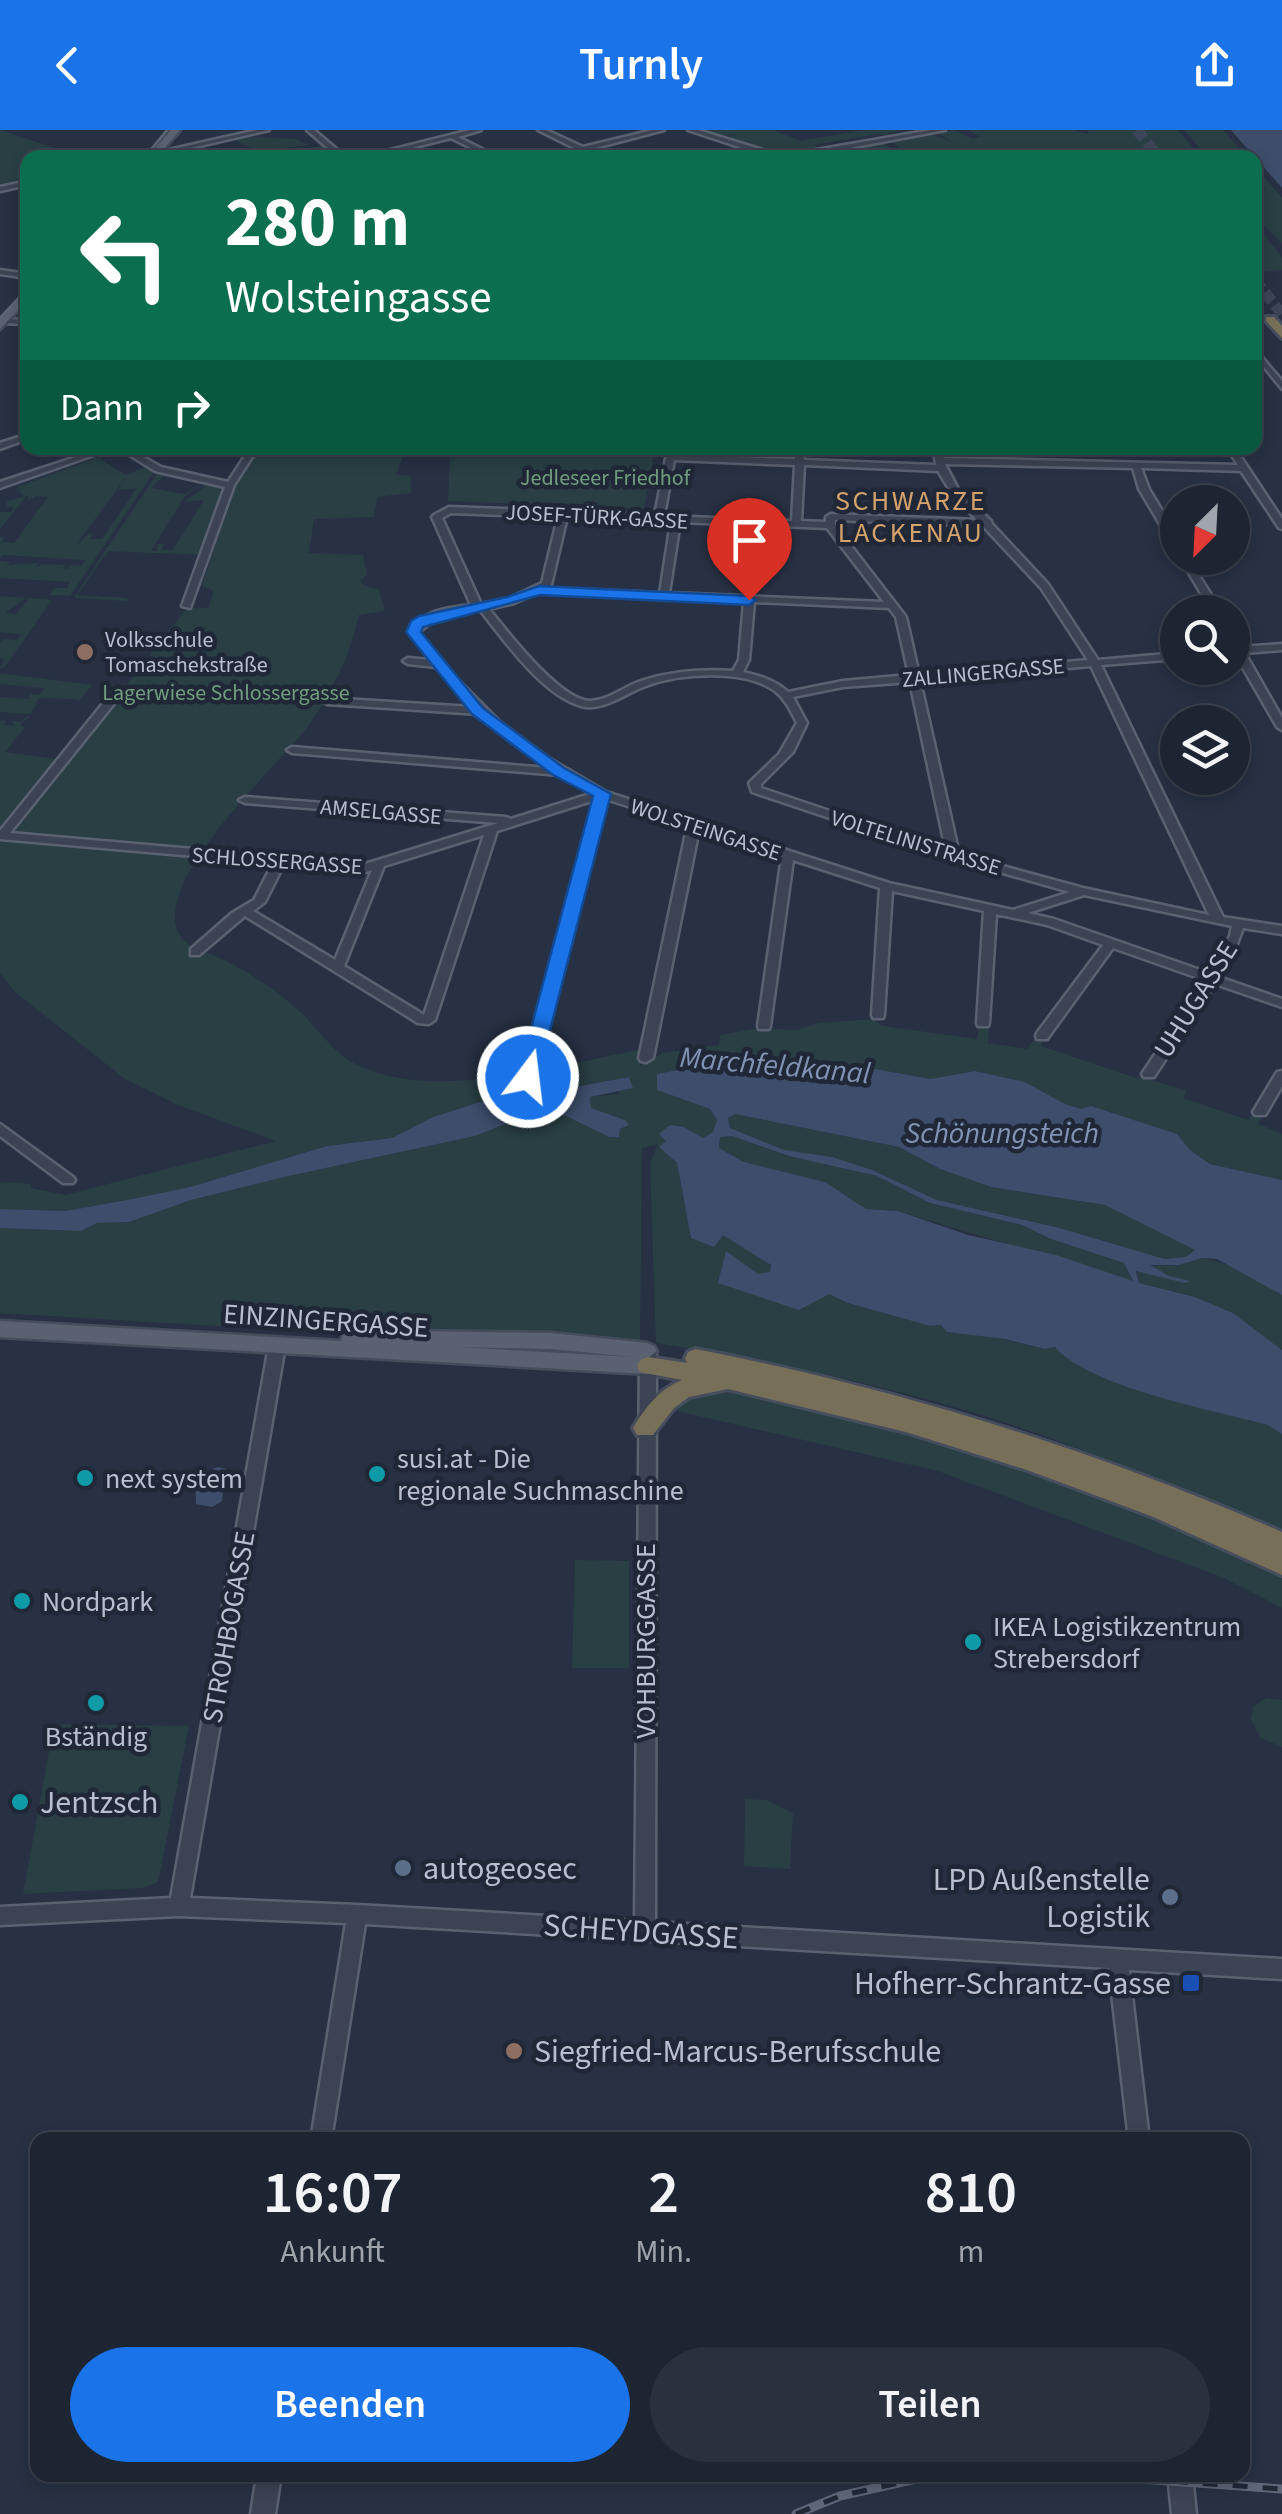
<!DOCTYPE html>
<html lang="de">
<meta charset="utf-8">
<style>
:root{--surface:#1d2532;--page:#2a313e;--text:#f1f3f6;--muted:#a0a5ac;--line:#3b424d;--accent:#1a73e8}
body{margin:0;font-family:"Source Sans 3",sans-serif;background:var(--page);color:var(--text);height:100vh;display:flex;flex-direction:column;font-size:38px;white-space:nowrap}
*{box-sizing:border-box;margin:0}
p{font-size:32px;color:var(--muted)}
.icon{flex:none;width:55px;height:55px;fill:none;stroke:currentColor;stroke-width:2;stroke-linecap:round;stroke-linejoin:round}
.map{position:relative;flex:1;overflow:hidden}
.panel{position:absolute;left:30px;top:2002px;width:1220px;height:350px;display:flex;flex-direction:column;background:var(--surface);border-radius:20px;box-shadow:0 5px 15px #0003,0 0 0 2px var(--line)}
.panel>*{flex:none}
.banner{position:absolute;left:20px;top:20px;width:1242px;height:305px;border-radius:20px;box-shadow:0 5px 15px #0003,0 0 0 2px var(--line);background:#0b6e4f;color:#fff;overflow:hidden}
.needle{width:65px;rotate:204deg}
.buttons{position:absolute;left:1160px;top:355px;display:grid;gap:20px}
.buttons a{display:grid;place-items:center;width:90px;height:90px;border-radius:50%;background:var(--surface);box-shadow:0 5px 15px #0003,0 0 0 2px var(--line);font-size:50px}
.pin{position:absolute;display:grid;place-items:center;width:85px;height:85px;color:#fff;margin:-102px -42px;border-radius:50% 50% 50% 0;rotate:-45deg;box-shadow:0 0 10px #0007}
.pin .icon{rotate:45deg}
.me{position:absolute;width:110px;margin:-55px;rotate:15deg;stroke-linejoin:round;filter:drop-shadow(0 0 8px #0008)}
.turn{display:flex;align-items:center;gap:35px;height:210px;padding:0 40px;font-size:45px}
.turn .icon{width:130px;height:130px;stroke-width:2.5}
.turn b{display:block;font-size:70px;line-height:85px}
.then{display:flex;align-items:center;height:95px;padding:0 40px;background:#0003;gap:20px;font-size:38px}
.eta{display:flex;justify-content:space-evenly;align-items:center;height:170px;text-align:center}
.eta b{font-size:60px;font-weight:600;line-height:70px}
.action{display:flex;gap:20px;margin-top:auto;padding:20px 40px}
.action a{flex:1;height:115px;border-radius:60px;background:var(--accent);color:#fff;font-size:40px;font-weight:600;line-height:115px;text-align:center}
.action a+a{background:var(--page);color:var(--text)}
header{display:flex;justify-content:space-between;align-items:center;height:130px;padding:0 40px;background:var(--accent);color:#fff;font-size:45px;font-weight:600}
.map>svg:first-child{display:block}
</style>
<header><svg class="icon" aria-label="back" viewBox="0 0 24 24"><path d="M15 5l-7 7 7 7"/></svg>Turnly<svg class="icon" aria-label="share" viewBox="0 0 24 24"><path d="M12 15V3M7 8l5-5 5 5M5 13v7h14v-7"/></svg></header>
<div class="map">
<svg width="1282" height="2384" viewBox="0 0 1282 2384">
<rect width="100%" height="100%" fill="#273143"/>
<g fill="#293f44" fill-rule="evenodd">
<polygon points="0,0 81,27 28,28 27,51 0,56"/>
<path d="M701,0H773L800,11L864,0H906L887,3L891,6L878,4L815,15L818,18C806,19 789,23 776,22C761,22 742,12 727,8L737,4L719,6Z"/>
<polygon points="954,0 973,9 980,7 968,0 1073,0 1087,4 1089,0 1178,0 1201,27 794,28 852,16 867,25 875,24 862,15 881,12 896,21 903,20 890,11 931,4 952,12 938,3"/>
<polygon points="1184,0 1223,0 1247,27 1207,27"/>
<polygon points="249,7 297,9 309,15 286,18 288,21 322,16 327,21 309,27 252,27 265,24 234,10"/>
<polygon points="1255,37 1282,67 1282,113 1255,86"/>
<polygon points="1255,93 1282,127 1282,140 1258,142 1262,145 1255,146 1258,138"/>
<path d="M260,318H406L396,344L410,346L411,363L377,367L374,387L314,389L309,423L363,425L367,444L361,450L363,455L379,460L385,481L359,485C350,525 333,561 309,595C281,633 145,755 181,807C188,817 202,821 213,825C243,838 272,857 296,878C314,893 330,919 350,931C425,975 556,936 638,920L640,936L663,923L719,915L720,905L759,898L796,900L819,893L872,889L883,896L977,909L979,896L989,897L988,913L1027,919L1037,905L1045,908L1041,916L1139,949L1146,940L1155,943L1152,950L1187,961L1183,968L1248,990L1255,980L1264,984L1258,994L1282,1004V1050L1210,1034L1190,1020L1176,1004L1091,976L1081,979L1065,974L1025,952L975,941L930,949L854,935L811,933L777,940L727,930L657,944V960L710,979L717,990L713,1002L703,1008L684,997L659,1017L677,1033L691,1108L723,1104L771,1135L770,1142L718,1153L829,1163L848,1173L930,1196L941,1195L1045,1219L1055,1217L1156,1265L1268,1295L1282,1304V1403C1188,1363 1095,1322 998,1290C887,1255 770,1231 656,1213L650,1033L658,1014L642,1018L640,1211L560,1203L251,1198L0,1183V1098L81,1101L97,1093L129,1092L191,1070L284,1047L475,1006L534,983L562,984L609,1007L628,995L625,990L591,978L590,967L618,964L629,947L569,958L555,955L533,965L483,971L433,987L392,1008L327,1016L190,1057L132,1069L66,1081L0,1079V1052L31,1054V1058L65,1065L276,1011L178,975L125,949L15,862L0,843V701H12L187,478H208L214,461L202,456L234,358Z"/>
<polygon points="450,318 655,318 644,379 448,371"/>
<path d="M116,321L100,329L126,345L145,337L154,342L70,466L49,465L54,458H67L70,452L0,448V431L10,432L7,435L38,433L36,437L42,434L66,435L63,438L68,439L70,435L82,436L85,430L3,425L0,429V407H5L2,412L14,413L48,367L36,366L28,370V364L0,399V382H11L14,378L7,377V372L24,366L14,357L23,362L17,357ZM127,346L118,360L137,358L102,409H90L92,404H88L76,415Z"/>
<polygon points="157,344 164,346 151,358 185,364 200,354 185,366 151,421 157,421 158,414 164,414 162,420 173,420 204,370 184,372 205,357 201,355 224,358 201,425 108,421 77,465 128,468 126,471 76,468 75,466"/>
<polygon points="0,466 26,468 5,483 16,484 29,468 52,470 4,538 0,538 4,529 0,528 0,513 4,509 17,510 21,504 0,502"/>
<polygon points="0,544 7,544 92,555 78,572 77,569 39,568 31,584 0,582 0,567 30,569 29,564 40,565 44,558 0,554"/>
<polygon points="26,586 30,586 20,595 25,597 5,622 56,629 0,697 0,590 7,591 3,595 15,596 12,591 22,592"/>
<polygon points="735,984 899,1017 940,1039 991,1057 1105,1075 1196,1120 1186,1127 1165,1129 1056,1097 937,1070 872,1040 784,1020 730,998 728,988"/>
<polygon points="732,1006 789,1026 877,1046 930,1073 1022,1095 1051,1109 1124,1133 1133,1152 898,1081 866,1079 825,1052 744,1032 719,1018 720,1007"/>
<polygon points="1202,1128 1236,1137 1282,1165 1282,1220 1233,1183 1195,1167 1139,1153 1137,1139 1169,1146 1149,1136 1179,1135"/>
<path d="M708,1256C907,1290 1101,1355 1282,1444V1478L1224,1448L938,1341L664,1278Z"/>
<polygon points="575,1430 629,1431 629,1538 572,1538"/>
<polygon points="1267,1568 1282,1570 1282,1617 1260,1607 1251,1591 1253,1576"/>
<polygon points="54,1594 189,1596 158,1752 143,1758 23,1764"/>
<polygon points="745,1669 766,1670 793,1683 790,1739 744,1736"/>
</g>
<g fill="#3e4d6b" fill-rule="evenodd">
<polygon points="1231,0 1282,0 1282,58"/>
<path d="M727,930L777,940L811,933L854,935L930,949L975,941L1025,952L1065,974L1081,979L1091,976L1177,1004L1190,1020L1210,1034L1282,1050V1165L1217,1129L1202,1128L1179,1135H1150L1169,1146L1190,1151L1185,1153L1136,1141L1139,1153L1195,1167L1233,1183L1282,1220V1304L1268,1295C1217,1281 1088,1257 1055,1217L1045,1219L1005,1209L947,1202L941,1195L930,1196L848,1173L829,1164L799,1180L718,1153L726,1121L758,1144L770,1142L771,1135L723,1105L714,1117L691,1108L677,1033L659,1017L666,1011L659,1004L670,995L684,997L703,1008L713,1002L717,990L710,979L657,960V944ZM735,984L899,1017L940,1039L991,1057L1105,1075L1195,1120L1186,1127L1165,1129L1056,1097L937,1070L872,1040L832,1027L784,1020L730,998L728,988ZM732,1006L789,1026L877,1046L930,1073L1022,1095L1051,1109L1124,1133L1133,1151L1056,1125L968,1105L898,1081L866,1079L825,1052L744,1032L719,1018L720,1007Z"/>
<polygon points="629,947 633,958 590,967 591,978 625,990 629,995 620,999 619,1007 609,1007 562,984 534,983 475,1006 284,1047 191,1070 129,1092 97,1093 81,1101 0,1098 0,1079 66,1081 132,1069 190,1057 327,1016 392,1008 433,987 483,971 533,965 555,955 569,958"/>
<polygon points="218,1337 226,1339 222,1371 212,1377 196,1374 195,1346"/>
</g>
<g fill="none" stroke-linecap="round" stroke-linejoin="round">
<g stroke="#3d4658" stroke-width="11" stroke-dasharray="11 5" stroke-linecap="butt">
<polyline points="1137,0 1159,28"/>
<polyline points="1255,150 1282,184"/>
</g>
<g stroke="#5a6170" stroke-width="5">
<g id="minor">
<polygon points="257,0 269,0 148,28 133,28"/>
<polygon points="307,0 314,0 347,28 339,28"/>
<polygon points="470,0 481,0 458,7 500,28 491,28 451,8 372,28 359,28"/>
<polygon points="538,0 546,0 583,17 653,0 664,0 557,28 544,28 576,19"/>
<polygon points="688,0 698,0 782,26 931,0 945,0 797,28 772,28"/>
<polygon points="28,51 28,55 0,61 0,57"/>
<polygon points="0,140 28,144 28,148 0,144"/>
<polygon points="0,189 28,190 28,194 0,193"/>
<polygon points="1255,219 1282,251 1282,259 1255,226"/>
<polygon points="28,304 28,309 0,319 0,313"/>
<polygon points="103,318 114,318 0,358 0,352"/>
<polygon points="118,318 127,318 161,337 228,352 250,318 258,318 234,355 190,478 182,476 225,357 155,341"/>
<path d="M668,318H676L675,325L795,329L796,318H804V330L936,335L934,318H942L944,328L1238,335L1227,318H1235L1282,389V399L1279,398L1241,341L1141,338L1149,359L1178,407V419L1173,416L1139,359L1133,338L945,334L958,359L991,391L992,394L1048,454L1098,530L1178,523V529L1101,535L1223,787L1282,796V804L1243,798L1232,827L1219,847L1282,869V877L1215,854L1154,947H1144L1142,944L1204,850L1113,818L1047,909H1037L1036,906L1037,903L1103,815L1047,795L996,784L989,893L988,896H978L977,893L984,781L892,761L884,885L883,888H873L872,885L880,758L793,730L770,896L769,899H759L758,896L782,726L701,700L698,704L653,928L646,932L641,931L639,928L686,703L691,697L606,669L535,947L528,951L521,947L595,670L497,701L435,890L429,894L418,893L245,786L199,825H191V819L232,783L254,770L273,733L0,709V701L113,561L117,560L122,563L121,565L10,703L365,734L498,693L245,673L239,670L245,667L506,687L511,689L593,663L560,645L292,623L287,620L292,617L549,638L517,616L479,584L327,574L322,571L327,568L472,577L436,537L408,534L403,531L408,528L430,530L409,502C423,480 447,478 471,475L432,387L434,385L449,377L655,385ZM674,330L795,335L792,391L664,386ZM804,335L938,341L951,362L977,390L831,384L826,387V392L801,391ZM451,383L558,387L542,453L508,469L481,474L442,388ZM567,387L671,392L660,463L547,458L551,455ZM835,390L983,396L1041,458L1088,530L919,545L906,487L835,395ZM680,392L827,398L884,472L669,463ZM536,463L744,472L739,530L733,541C703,539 671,541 641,551C625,556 609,570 591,571C561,572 507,501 489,479L514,473ZM754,472L889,478L896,487L909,545L843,551L788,562C775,550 760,546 743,542L749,530ZM480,480C504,510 542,565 581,576C603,582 626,563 646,556C681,543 744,539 775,561C786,570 791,581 797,593L779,624L749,653L752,662L946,727L1070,762L1013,780L889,753L606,662L550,629L501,593L458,550L419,502L436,488ZM1091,536L1209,785L1083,758L959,724L920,551ZM910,552L946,720L761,658V654L793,622L807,593L793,567L843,557ZM484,705L424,885L344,836L384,736ZM284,734L366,742L372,740L335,830L253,781L265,772ZM1084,765L1232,796L1230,806L1209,843L1054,789L1028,783Z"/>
<polygon points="1180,428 1188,428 1222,482 1212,482"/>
<polygon points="1232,507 1241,517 1282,514 1282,520 1245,523 1282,588 1282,600 1277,597 1235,524 1232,524"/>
<polygon points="1282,941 1282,956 1267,982 1265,985 1255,985 1253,982 1277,942"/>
<polygon points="0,994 73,1047 75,1050 73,1053 63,1053 0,1006"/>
<polygon points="277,1210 282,1212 285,1216 190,1768 357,1775 635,1791 640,1225 643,1221 653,1221 656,1225 655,1792 1282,1829 1282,1849 1129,1840 1149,2010 1129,2010 1109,1838 365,1794 331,2010 311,2010 346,1793 179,1786 0,1795 0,1777 171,1768 269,1216 272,1212"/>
<polygon points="257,2345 281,2345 275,2384 251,2384"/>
<polygon points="1168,2345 1192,2345 1196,2384 1172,2384"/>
</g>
</g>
<g stroke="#454c5c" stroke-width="5">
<g id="major">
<polygon points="171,0 180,0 156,28 147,28"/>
<polygon points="28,160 28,170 0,199 0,189"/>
<path d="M0,1191L341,1211L343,1203L350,1200L551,1203L647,1213L654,1216L657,1221L648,1228L655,1230L658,1236L655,1242L648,1244L0,1207ZM456,1217L551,1219L633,1227Z"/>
</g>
</g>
<g stroke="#464e5d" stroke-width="6">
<g id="highway">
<polygon points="1266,187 1274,187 1282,196 1282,208 1266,191"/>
<path d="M696,1219C899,1259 1093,1319 1282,1402V1445L1151,1386L1027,1340L906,1302L728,1259L689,1267L674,1278L653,1305H637L633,1298C645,1277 660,1259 682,1250L640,1242L637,1236L640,1230L648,1227L687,1233L685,1228L688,1222Z"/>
</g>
</g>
<use href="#minor" fill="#3c4353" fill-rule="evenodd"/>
<use href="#major" fill="#5a6272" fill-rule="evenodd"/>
<use href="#highway" fill="#786f59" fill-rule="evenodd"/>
<g stroke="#5e6779" stroke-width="2.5">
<polyline points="144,28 167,0"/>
<polyline points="0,188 28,158"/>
</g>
<g stroke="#5e6779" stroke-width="9">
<g id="rail">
<polyline points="1083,2345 1282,2359"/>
<polyline points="796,2384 840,2366 934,2345"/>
</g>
</g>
<use href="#rail" stroke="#202838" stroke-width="5" stroke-dasharray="15" stroke-linecap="butt"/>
</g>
<polygon fill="#1a73e8" stroke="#114b97" stroke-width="2.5" points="539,456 749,466 756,470 749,475 540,465 423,497 421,502 483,578 564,638 611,664 538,947 528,954 518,947 593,666 553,645 472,584 406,502 411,491 419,486 507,467"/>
<g fill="#8d6e63" stroke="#202838" stroke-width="4">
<circle cx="85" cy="522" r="10"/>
<circle cx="514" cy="1921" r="10"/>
</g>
<g fill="#0f9aa8" stroke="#202838" stroke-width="4">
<circle cx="377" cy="1344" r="10"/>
<circle cx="85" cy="1348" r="10"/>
<circle cx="22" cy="1471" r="10"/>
<circle cx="973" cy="1512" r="10"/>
<circle cx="96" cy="1573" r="10"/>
<circle cx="20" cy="1672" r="10"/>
</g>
<g fill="#5c6f8a" stroke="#202838" stroke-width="4">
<circle cx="403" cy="1738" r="10"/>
<circle cx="1170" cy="1767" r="10"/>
</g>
<rect fill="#1a4fb4" stroke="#202838" stroke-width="4" x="1181" y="1843" width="20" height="20" rx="5"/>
<g text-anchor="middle" stroke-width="9" stroke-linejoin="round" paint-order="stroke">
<g font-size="22" fill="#719d7e" stroke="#202838">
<text x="605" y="355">Jedleseer Friedhof</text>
<text x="226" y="570">Lagerwiese Schlossergasse</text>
</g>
<g font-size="22" fill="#b9bfcc" stroke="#202838">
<text transform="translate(597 386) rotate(3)" y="8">JOSEF-TÜRK-GASSE</text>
<text transform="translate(983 542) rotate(-5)" y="8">ZALLINGERGASSE</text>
<text transform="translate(381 681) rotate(5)" y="8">AMSELGASSE</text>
<text transform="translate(706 699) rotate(18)" y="8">WOLSTEINGASSE</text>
<text transform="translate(916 712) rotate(17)" y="8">VOLTELINISTRASSE</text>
<text transform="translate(277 730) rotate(4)" y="8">SCHLOSSERGASSE</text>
</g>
<g font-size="22" fill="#b9bfcc" stroke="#202838" text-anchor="start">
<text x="105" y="517">Volksschule<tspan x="105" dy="25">Tomaschekstraße</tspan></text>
</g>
<g font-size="28" letter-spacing="2.5" fill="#d5a26b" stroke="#202838">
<text x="911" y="380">SCHWARZE<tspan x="911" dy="32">LACKENAU</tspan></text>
</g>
<g font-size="28" fill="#b9bfcc" stroke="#202838">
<text transform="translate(1195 869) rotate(-58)" y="10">UHUGASSE</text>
<text transform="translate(326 1190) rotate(4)" y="10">EINZINGERGASSE</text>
<text transform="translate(228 1497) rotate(-80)" y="10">STROHBOGASSE</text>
<text transform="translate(645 1511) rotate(-90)" y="10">VOHBURGGASSE</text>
</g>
<g font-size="28" fill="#b9bfcc" stroke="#202838" text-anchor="start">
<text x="397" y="1338">susi.at - Die<tspan x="397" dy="32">regionale Suchmaschine</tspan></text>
<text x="105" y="1358">next system</text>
<text x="42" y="1481">Nordpark</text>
<text x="993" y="1506">IKEA Logistikzentrum<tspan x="993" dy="32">Strebersdorf</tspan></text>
<text x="96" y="1616" text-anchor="middle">Bständig</text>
</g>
<g font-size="30" font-style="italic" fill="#8192b2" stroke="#202838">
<text transform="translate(775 935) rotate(5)" y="10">Marchfeldkanal</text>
<text x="1002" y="1013">Schönungsteich</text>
</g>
<g font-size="32" fill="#b9bfcc" stroke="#202838" text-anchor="start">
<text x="40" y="1683">Jentzsch</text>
<text x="423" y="1749">autogeosec</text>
<text x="1150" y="1760" text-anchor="end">LPD Außenstelle<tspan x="1150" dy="37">Logistik</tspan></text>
<text x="1171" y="1864" text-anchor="end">Hofherr-Schrantz-Gasse</text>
<text x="534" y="1932">Siegfried-Marcus-Berufsschule</text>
</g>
<g font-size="32" fill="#b9bfcc" stroke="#202838">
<text transform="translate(641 1801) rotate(4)" y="11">SCHEYDGASSE</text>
</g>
</g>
</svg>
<div class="buttons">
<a><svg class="needle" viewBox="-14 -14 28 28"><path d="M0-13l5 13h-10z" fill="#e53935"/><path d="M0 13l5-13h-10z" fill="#a0a5ac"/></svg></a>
<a><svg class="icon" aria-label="search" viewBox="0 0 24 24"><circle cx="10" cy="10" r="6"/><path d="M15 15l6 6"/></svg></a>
<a><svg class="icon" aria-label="layers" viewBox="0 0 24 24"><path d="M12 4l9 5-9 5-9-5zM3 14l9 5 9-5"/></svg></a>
</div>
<div class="pin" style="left:749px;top:470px;background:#d93025"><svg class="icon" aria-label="arrive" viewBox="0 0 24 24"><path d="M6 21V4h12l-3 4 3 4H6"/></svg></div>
<svg class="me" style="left:528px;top:947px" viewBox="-20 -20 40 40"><circle r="17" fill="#1a73e8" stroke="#fff" stroke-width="3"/><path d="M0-11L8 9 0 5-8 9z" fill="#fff"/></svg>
<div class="banner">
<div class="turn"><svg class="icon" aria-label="left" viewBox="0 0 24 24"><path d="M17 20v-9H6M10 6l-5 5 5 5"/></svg><div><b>280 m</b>Wolsteingasse</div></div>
<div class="then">Dann<svg class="icon" aria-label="right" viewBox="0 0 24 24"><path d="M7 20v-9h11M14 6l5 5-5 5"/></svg></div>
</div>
<section class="panel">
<div class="eta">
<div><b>16:07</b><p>Ankunft</p></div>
<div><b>2</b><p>Min.</p></div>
<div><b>810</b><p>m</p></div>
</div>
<div class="action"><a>Beenden</a><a>Teilen</a></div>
</section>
</div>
